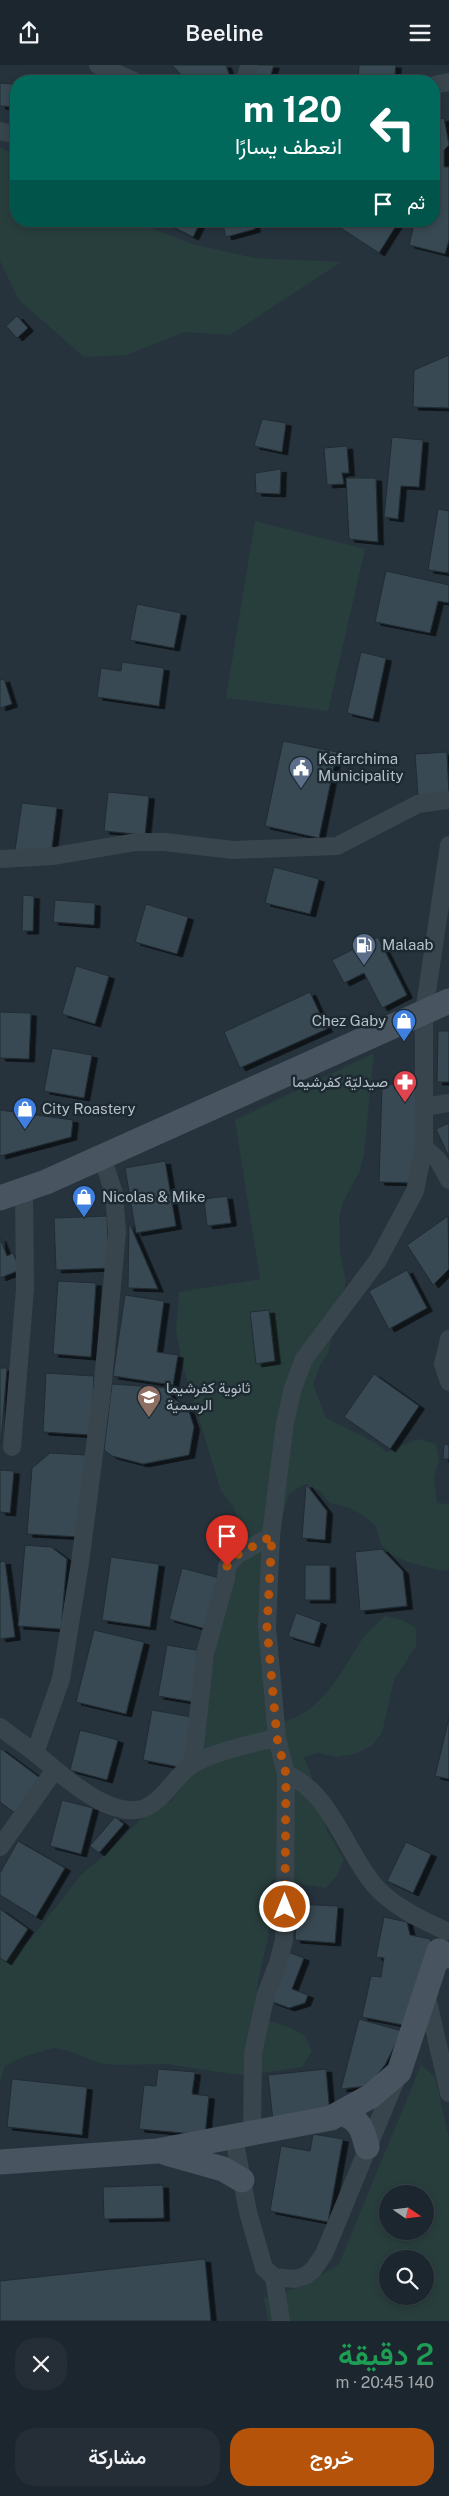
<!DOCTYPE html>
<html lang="ar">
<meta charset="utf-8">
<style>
:root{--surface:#1c262e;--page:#252e36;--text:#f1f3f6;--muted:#a0a5aa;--line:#3a434a;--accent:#b45309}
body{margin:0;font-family:"Public Sans",Vazirmatn,sans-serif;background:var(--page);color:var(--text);direction:rtl;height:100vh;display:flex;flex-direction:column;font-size:19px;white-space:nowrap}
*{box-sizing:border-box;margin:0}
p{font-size:16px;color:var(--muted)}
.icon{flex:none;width:28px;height:28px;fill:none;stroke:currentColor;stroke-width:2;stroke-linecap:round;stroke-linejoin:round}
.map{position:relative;height:2256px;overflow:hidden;direction:ltr}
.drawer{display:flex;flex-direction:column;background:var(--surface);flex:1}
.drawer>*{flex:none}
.banner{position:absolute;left:10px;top:10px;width:430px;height:152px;border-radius:20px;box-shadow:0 2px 8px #0003,0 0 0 1px var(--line);direction:rtl;background:#00695c;color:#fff;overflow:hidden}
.needle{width:32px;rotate:104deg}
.fabs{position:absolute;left:379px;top:2120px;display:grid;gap:10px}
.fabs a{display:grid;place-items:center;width:55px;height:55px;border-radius:50%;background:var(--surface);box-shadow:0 2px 8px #0003,0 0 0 1px var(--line);font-size:25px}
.pin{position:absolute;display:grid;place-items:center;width:42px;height:42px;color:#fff;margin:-51px -21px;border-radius:50% 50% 50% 0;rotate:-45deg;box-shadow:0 0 5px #0007}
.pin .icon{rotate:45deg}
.me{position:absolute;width:55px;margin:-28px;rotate:0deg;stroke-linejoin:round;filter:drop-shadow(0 0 4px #0008)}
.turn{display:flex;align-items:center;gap:18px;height:105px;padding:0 15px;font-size:22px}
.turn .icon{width:65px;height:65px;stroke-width:2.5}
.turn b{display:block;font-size:35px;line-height:42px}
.then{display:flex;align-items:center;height:48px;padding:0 15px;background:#0003;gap:10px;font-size:19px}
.round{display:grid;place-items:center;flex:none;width:52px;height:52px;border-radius:20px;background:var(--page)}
.overview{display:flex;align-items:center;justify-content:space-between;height:85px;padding:0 15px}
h1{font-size:30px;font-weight:600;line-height:38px;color:#1e9e55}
.action{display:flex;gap:10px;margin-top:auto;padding:10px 15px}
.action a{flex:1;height:58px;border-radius:20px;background:var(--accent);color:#fff;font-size:20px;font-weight:600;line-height:58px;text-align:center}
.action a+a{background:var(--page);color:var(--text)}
header{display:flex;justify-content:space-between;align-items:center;height:65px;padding:0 15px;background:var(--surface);font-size:22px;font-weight:600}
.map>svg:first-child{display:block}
</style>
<header><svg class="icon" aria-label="menu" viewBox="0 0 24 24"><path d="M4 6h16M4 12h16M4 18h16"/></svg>Beeline<svg class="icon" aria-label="share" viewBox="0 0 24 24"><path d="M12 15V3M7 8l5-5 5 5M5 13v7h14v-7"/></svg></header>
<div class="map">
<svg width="449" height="2256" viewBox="0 0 449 2256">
<defs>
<filter id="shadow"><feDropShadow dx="5.5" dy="3" stdDeviation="0" flood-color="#0009"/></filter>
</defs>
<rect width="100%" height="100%" fill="#26333d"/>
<g fill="#283e3d" fill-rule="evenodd">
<polygon points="0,83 16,88 16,156 133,156 193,179 254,193 341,197 230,270 185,267 126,290 84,292 19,235 0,196"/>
<polygon points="255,456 365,484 328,646 226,633"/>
<path d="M374,988L364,1088L360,1105L343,1137L339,1154L340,1186L346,1217L328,1288L319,1303L313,1320L326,1353L374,1377L387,1387L418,1374L436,1379L439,1395L434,1413L437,1438L449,1439V1505L441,1506L408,1497L392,1490L381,1480L376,1461L364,1451L350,1443L330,1438L319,1425L303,1420L289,1429L279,1462L264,1609C263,1634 263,1643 286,1656C323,1645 341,1607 361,1576C367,1567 377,1559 385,1551L402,1555L416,1563V1581L394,1615L382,1668L371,1681L355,1689L336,1692L318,1688L304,1692L310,1707L327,1766L344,1795L337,1810L326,1823L273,1815L265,1828C276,1860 264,1884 258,1917C256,1928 258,1941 259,1952L291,1963L305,1971L312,1986L302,2002L249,2010L232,2009L167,1999L117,2000L99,1998L69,1986L53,1983L20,1993L5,2001L0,2017V1895L29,1876L81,1810L108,1787L141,1754L155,1743L170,1737L181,1723L216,1585L211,1548L233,1483L241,1471L239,1455L232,1440L221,1426L183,1301L176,1265L179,1227L260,1214L235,1055Z"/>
<path d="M421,2000L435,2012L449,2073V2256H268L264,2233L304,2221L339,2199ZM388,2129H425V2166H388ZM388,2194H425V2231H388Z"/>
</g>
<g fill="#384852" stroke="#202c34" filter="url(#shadow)">
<polygon points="172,0 226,0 231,15 187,16"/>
<polygon points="257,0 274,0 269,16 252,16"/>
<polygon points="359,0 396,0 394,16 358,16"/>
<polygon points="42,9 101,13 101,16 42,16"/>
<polygon points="0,18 13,19 11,42 0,41"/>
<polygon points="444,53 449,80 444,85 444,102 449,102 449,175 445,189 409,180 415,156 434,156 434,55"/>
<polygon points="161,156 201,156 193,172"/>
<polygon points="222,156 253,156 255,164 226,172"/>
<polygon points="330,156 399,156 379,188"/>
<polygon points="17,251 28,263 17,273 6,261"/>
<polygon points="449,290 449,343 413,342 414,305"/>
<polygon points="262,354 286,358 282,387 254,381"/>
<polygon points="392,372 423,375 419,422 401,421 398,454 384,452"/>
<polygon points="347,381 349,408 342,408 344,419 327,420 324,383"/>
<polygon points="281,404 280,429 256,428 255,408"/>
<polygon points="346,413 376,413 378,477 349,474"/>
<polygon points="438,444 449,446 449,508 428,505"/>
<polygon points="386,506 449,520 449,538 438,536 430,568 375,557"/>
<polygon points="137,539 181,548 174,583 130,575"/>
<polygon points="361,587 386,593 373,654 347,648"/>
<polygon points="122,597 164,603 159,641 97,632 101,603 121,606"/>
<polygon points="4,614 12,639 0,643 0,615"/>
<polygon points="283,676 337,687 319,773 265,761"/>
<polygon points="447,687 449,729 418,731 415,689"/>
<polygon points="108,727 149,731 145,770 104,766"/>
<polygon points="22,738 57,742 51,790 15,785"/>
<polygon points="274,802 319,814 310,849 265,838"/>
<polygon points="23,830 34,831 33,866 22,866"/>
<polygon points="55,835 95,838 94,860 53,857"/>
<polygon points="146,839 188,852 177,889 135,877"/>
<polygon points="378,872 407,930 382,943 364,908 344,918 332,895"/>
<polygon points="76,901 109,911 95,959 62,949"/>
<polygon points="310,927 327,964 240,1003 224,967"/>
<polygon points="0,947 31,948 29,994 0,993"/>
<polygon points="438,966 449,966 449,1017 437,1017"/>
<polygon points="52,983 92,990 84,1033 44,1026"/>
<polygon points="382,1019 418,1020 415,1118 379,1117"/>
<polygon points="0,1045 73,1055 71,1072 0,1091"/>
<polygon points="449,1058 449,1092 436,1064"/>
<polygon points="165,1096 176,1161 136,1168 125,1103"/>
<polygon points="227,1131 231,1158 207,1161 204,1134"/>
<polygon points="107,1151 109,1203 56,1205 54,1153"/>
<polygon points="448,1151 449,1204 433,1220 407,1180"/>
<polygon points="129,1157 158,1224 128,1223"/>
<polygon points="0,1173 7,1191 13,1188 20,1205 0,1213"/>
<polygon points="407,1205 427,1243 389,1264 369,1226"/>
<polygon points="58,1216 96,1218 91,1292 53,1289"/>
<polygon points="125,1230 164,1236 157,1287 178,1290 173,1320 113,1311"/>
<polygon points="269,1245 275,1296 256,1299 250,1247"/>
<polygon points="0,1303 7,1303 1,1376 0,1376"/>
<polygon points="46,1308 94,1311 91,1370 43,1367"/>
<polygon points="374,1309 419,1341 390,1384 344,1352"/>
<polygon points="112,1319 170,1323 171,1332 188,1343 194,1362 189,1390 143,1399 112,1391 104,1385"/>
<polygon points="444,1379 449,1380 449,1394 443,1394"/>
<polygon points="50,1388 86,1390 80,1472 27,1469 32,1403"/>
<polygon points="0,1405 14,1406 10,1448 0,1447"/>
<polygon points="306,1419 327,1446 325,1475 302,1473"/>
<polygon points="25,1480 51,1482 67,1494 61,1564 18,1561"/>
<polygon points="382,1484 403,1506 407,1541 360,1546 355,1487"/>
<polygon points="111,1492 159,1499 150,1562 102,1555"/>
<polygon points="5,1496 15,1572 0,1574 0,1497"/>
<rect x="305" y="1500" width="25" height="35"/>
<polygon points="182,1503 219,1513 206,1564 169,1554"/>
<polygon points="296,1548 321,1557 314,1579 288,1571"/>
<polygon points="94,1565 144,1577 126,1649 76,1637"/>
<polygon points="167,1580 202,1586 194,1637 158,1631"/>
<polygon points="152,1645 192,1652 184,1703 143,1695"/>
<polygon points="449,1653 449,1714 435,1711"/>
<polygon points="80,1665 118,1675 107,1715 70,1705"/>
<polygon points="0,1683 44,1716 19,1751 0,1737"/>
<polygon points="62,1735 93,1743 81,1789 50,1781"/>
<polygon points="115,1752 124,1759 99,1788 90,1781"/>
<polygon points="18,1776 65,1803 36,1852 0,1830 0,1808"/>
<polygon points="406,1777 431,1789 413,1828 387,1816"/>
<polygon points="297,1839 338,1841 335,1878 295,1875"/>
<polygon points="0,1844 28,1864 6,1897 0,1893"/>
<polygon points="384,1852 407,1857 410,1870 431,1874 413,1962 362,1952 371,1911 381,1912 384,1893 376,1892"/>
<polygon points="288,1887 304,1893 292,1924 308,1930 305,1938 289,1943 270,1936"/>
<polygon points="359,1954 402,1966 385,2000 368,2021 341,2024"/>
<polygon points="158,2004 195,2007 192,2029 209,2031 205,2070 139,2064 144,2020 156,2021"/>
<polygon points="326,2004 330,2050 273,2056 268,2010"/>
<polygon points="12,2014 87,2022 82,2070 7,2062"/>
<polygon points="313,2069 343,2074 328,2157 270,2146 281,2081 310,2086"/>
<polygon points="163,2120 164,2153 104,2154 103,2122"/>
<polygon points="205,2194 211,2256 0,2256 0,2216"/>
</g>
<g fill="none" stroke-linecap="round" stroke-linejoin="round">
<g stroke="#39454d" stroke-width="18">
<polyline points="98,0 134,16"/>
<polyline points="244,16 250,0"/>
<polyline points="434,20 449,17"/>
<polyline points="0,66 16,70"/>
<polyline points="0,794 54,791 136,777 165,777 233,785 337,781 418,739 449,735"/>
<polyline points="424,1042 449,1038"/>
<polyline points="424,1082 438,1095 449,1115"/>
<polyline points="449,1274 443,1299 449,1317"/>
<polyline points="12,1382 25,1224 24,1124"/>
<path d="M0,1662C11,1671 23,1679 34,1687C59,1707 117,1764 152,1739C168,1729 177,1709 193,1699C213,1687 253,1678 277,1673"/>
<polyline points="35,1688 61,1614 80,1498 102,1327 117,1167 114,1128 102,1092"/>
<polyline points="193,1699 205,1589 226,1513 227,1501 237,1490 271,1471"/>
<path d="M286,1709C331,1727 345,1786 375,1821C394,1842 420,1854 446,1866"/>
<polyline points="0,1782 54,1706"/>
<polyline points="426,1928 449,2028"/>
<polyline points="252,2069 253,1988 266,1929 278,1898 284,1875 285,1842 286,1709 277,1673 267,1562 271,1471 285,1358 293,1323 304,1294 378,1195 415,1126 424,1082 424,947 449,780"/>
<polyline points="234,2073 248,2147 264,2203 274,2212 295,2214 305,2211 313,2205 324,2189 397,2012"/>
<polyline points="274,2212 281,2256"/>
</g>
<g stroke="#48545f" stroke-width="25">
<polyline points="0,1133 46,1117 449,936"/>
<path d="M341,2048C360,2054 363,2065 367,2082"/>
<polyline points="166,2088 223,2104 242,2115"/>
<polyline points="0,2097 157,2086 331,2053 371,2031 399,2007 439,1886 449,1891"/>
</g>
</g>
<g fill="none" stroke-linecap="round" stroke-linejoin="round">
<polyline stroke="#b45309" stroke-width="9" stroke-dasharray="0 16.2" points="227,1501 237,1490 272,1471 267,1562 277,1673 286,1709 285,1842"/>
</g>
<defs>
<g id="civic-pin" transform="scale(1.25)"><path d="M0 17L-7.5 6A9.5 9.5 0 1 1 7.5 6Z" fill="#5c6f8a" stroke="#1e2a32"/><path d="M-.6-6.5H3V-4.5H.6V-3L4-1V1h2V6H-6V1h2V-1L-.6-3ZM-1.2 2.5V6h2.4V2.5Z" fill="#fff"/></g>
<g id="fuel-pin" transform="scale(1.25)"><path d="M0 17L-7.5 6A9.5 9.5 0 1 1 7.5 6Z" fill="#5c6f8a" stroke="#1e2a32"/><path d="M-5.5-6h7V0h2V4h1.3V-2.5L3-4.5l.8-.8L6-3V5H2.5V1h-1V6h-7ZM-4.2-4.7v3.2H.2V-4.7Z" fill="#fff"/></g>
<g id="shop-pin" transform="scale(1.25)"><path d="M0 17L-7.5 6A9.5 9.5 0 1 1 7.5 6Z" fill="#3f7fe0" stroke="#1e2a32"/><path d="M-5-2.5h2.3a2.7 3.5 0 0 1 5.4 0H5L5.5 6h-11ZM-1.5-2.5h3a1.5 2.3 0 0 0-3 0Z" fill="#fff"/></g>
<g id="pharmacy-pin" transform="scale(1.25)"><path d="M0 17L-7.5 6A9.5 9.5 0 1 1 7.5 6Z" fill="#e0444e" stroke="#1e2a32"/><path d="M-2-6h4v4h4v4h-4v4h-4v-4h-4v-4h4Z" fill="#fff"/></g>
<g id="school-pin" transform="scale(1.25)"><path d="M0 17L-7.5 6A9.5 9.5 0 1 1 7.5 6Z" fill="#8d6e63" stroke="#1e2a32"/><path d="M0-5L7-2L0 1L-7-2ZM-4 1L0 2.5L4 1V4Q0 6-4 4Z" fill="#fff"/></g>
</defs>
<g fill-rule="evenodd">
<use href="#civic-pin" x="301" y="703"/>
<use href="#fuel-pin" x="364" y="880"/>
<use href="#shop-pin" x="404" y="956"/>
<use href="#pharmacy-pin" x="405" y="1017"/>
<use href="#shop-pin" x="25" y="1044"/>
<use href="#shop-pin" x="84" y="1132"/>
<use href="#school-pin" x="149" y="1332"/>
</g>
<g text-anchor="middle" stroke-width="5" stroke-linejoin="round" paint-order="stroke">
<g font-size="15" fill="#b5bfc8" stroke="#1e2a32" text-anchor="start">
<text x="318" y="699">Kafarchima<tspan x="318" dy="17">Municipality</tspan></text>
<text x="382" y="885">Malaab</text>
<text x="386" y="961" text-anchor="end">Chez Gaby</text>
<text x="388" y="1022" text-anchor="end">صيدليّة كفرشيما</text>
<text x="42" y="1049">City Roastery</text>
<text x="102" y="1137">Nicolas &amp; Mike</text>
<text x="166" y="1328">ثانوية كفرشيما<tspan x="166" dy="17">الرسمية</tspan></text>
</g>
</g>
</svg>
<div class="fabs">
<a><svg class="needle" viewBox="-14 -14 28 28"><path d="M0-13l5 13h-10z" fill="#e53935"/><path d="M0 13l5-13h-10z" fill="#a0a5aa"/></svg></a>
<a><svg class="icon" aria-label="search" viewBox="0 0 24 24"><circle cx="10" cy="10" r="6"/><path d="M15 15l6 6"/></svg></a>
</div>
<div class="pin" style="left:227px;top:1501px;background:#d93025"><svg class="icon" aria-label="arrive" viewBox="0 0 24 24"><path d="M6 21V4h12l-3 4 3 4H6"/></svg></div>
<svg class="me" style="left:285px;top:1842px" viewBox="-20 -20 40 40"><circle r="17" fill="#b45309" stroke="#fff" stroke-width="3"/><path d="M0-11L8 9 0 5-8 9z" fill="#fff"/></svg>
<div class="banner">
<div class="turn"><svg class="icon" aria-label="left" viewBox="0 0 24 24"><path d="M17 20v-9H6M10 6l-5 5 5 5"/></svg><div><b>120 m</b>انعطف يسارًا</div></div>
<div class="then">ثم<svg class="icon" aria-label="arrive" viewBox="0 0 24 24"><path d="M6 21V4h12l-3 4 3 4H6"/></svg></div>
</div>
</div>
<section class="drawer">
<div class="overview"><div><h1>2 دقيقة</h1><p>140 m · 20:45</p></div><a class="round"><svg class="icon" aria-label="close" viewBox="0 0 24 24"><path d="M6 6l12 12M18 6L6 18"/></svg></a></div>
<div class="action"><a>خروج</a><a>مشاركة</a></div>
</section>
